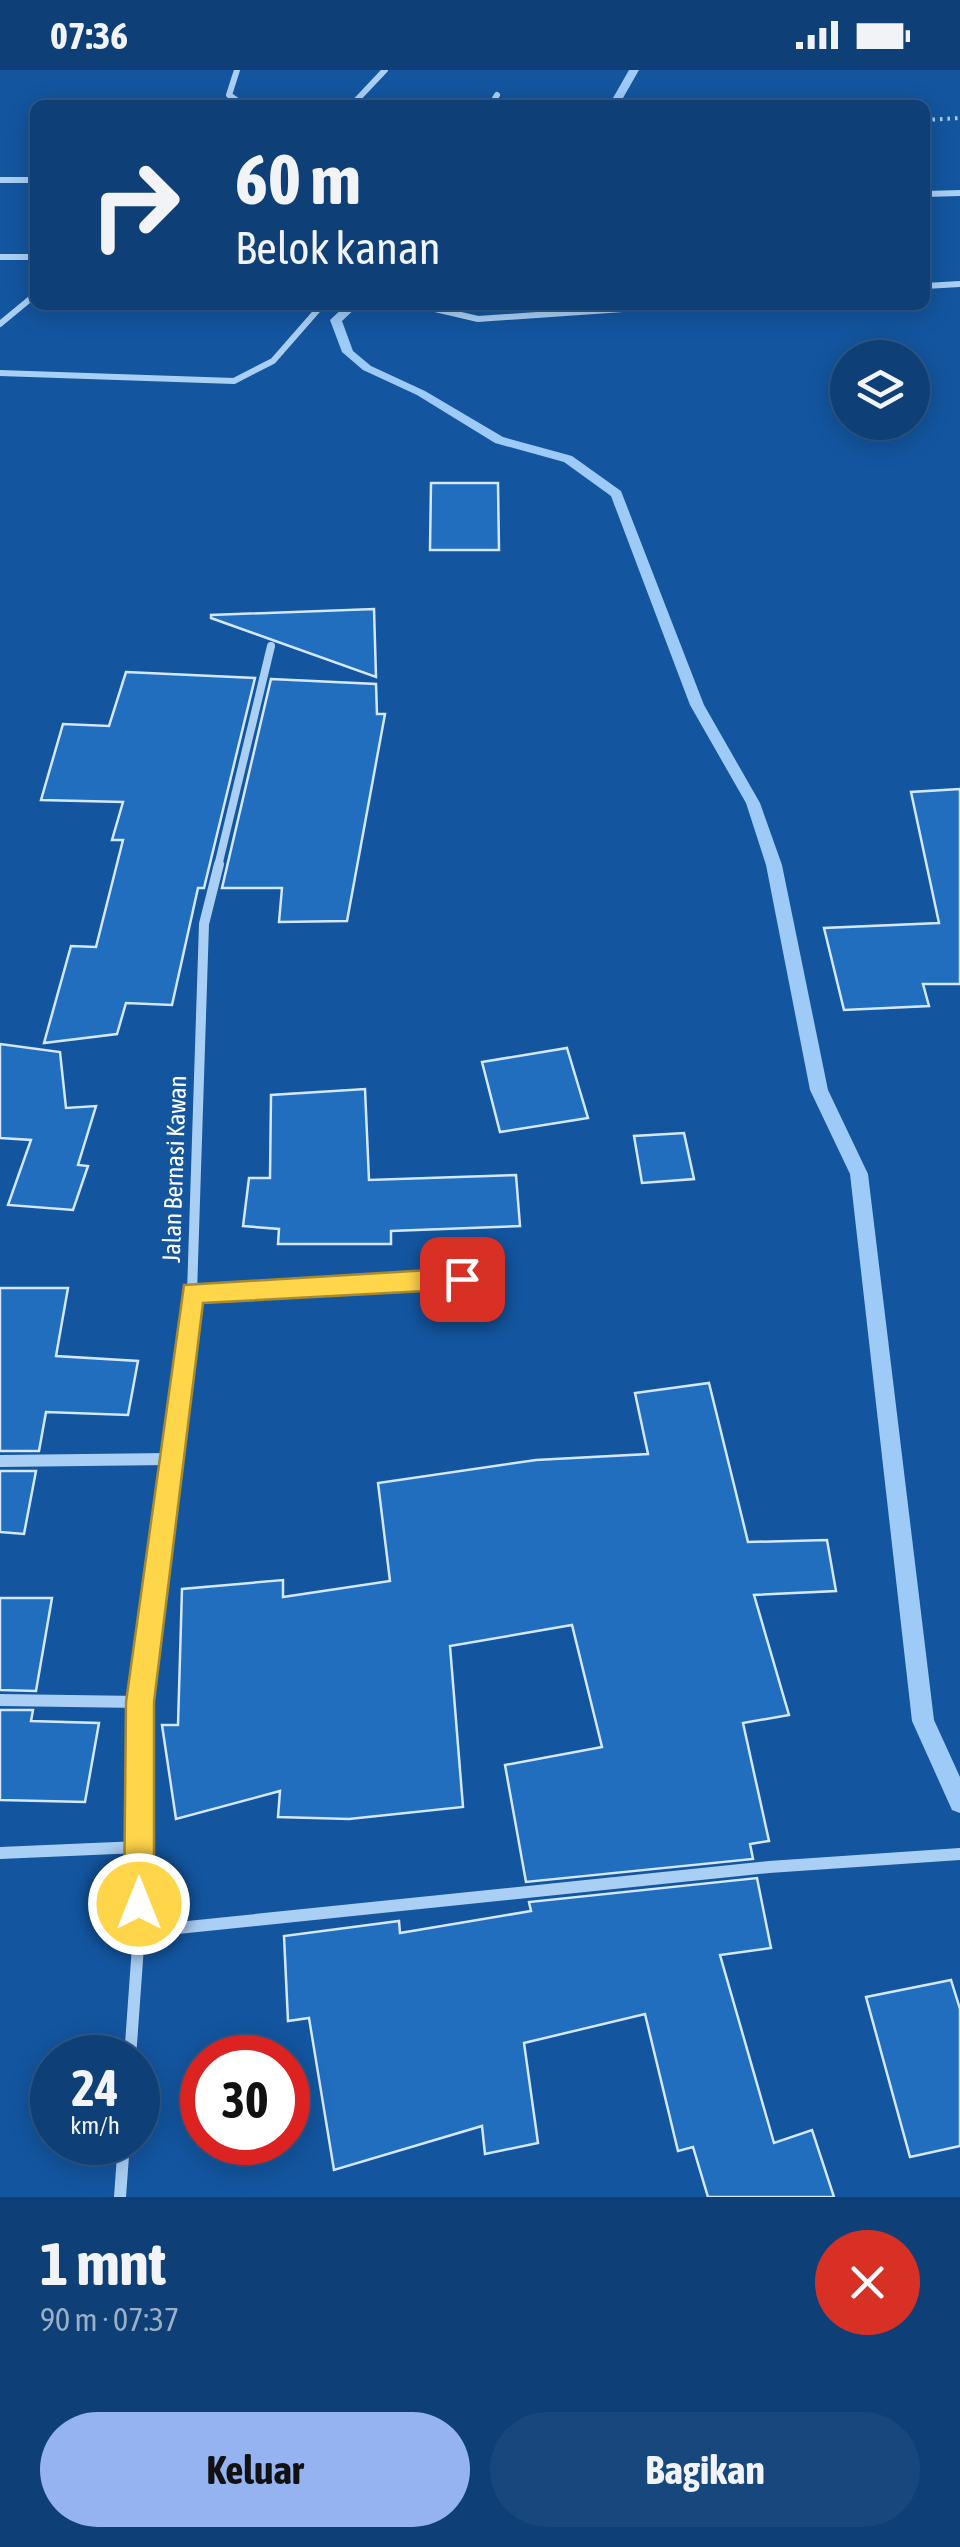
<!DOCTYPE html>
<html lang="id">
<meta charset="utf-8">
<style>
:root{--surface:#0e4077;--page:#17477c;--text:#f1f3f6;--muted:#9bafc6;--line:#2e5989;--accent:#95b2f1}
body{margin:0;font-family:"Asap Condensed",sans-serif;background:var(--page);color:var(--text);height:100vh;display:flex;flex-direction:column;font-size:38px;white-space:nowrap}
*{box-sizing:border-box;margin:0}
p{font-size:32px;color:var(--muted)}
.icon{flex:none;width:55px;height:55px;fill:none;stroke:currentColor;stroke-width:2;stroke-linecap:round;stroke-linejoin:round}
.map{position:relative;height:2127px;overflow:hidden}
.side{display:flex;flex-direction:column;background:var(--surface);flex:1}
.side>*{flex:none}
.top-card{position:absolute;left:30px;top:30px;width:900px;height:210px;border-radius:15px;box-shadow:0 5px 25px #0003,0 0 0 2px var(--line);background:#0e4077;color:var(--text);overflow:hidden}
.controls{position:absolute;left:830px;top:270px;display:grid;gap:20px}
.controls a{display:grid;place-items:center;width:100px;height:100px;border-radius:50%;background:var(--surface);box-shadow:0 5px 25px #0003,0 0 0 2px var(--line);font-size:50px}
.speed{position:absolute;left:30px;top:1965px;display:flex;gap:20px;font-size:50px;font-weight:700;text-align:center}
.speed>*{display:grid;place-content:center;width:130px;height:130px;border-radius:50%;background:var(--surface);box-shadow:0 5px 25px #0003,0 0 0 2px var(--line);line-height:1}
.speed small{font-size:25px;font-weight:400}
.speed .limit{border:15px solid #d22;background:#fff;color:#111}
.pin{position:absolute;display:grid;place-items:center;width:85px;height:85px;color:#fff;margin:-42px;border-radius:20px;box-shadow:0 5px 15px #0006}
.me{position:absolute;width:110px;margin:-55px;rotate:0deg;stroke-linejoin:round;filter:drop-shadow(0 0 8px #0008)}
.turn{display:flex;align-items:center;gap:35px;height:210px;padding:0 40px;font-size:45px}
.turn .icon{width:130px;height:130px;stroke-width:2.5}
.turn b{display:block;font-size:70px;line-height:85px}
.round{display:grid;place-items:center;flex:none;width:105px;height:105px;border-radius:52px;background:var(--page)}
.head{display:flex;align-items:center;justify-content:space-between;height:170px;padding:0 40px}
h1{font-size:60px;font-weight:700;line-height:75px}
.cta{display:flex;gap:20px;margin-top:auto;padding:20px 40px}
.cta a{flex:1;height:115px;border-radius:60px;background:var(--accent);color:#111;font-size:40px;font-weight:700;line-height:115px;text-align:center}
.cta a+a{background:var(--page);color:var(--text)}
.status{display:flex;justify-content:space-between;align-items:center;height:70px;padding:0 50px;background:var(--surface);direction:ltr}
.status svg{height:28px;fill:currentColor}
.map>svg:first-child{display:block}
</style>
<div class="status"><b>07:36</b><svg viewBox="0 0 49 12"><path d="M0 12V9h3v3zM5 12V6h3v6zM10 12V3h3v9zM15 12V0h3v12zM26 1h20v11H26zM47 4h2v5h-2z"/></svg></div>
<div class="map">
<svg width="960" height="2127" viewBox="0 0 960 2127">
<rect width="100%" height="100%" fill="#13559f"/>
<g fill="none" stroke-linecap="round" stroke-linejoin="round">
<g fill="#9dcaf7" fill-rule="evenodd">
<polygon points="629,0 639,0 619,35 609,35"/>
<polygon points="346,235 359,235 342,251 353,281 371,296 425,321 503,367 572,386 621,421 704,635 760,733 782,795 828,1020 868,1104 934,1650 960,1707 960,1743 952,1740 912,1651 850,1104 810,1020 766,795 746,733 690,635 611,426 564,392 495,373 417,325 363,300 342,282 330,250"/>
</g>
</g>
<g fill="#216dbe" stroke="#d3e8fe" stroke-width="2.5">
<polygon points="431,413 498,413 499,480 430,480"/>
<polygon points="374,539 376,607 211,548 211,545"/>
<polygon points="126,602 255,608 204,818 198,818 172,935 126,933 117,964 44,973 71,876 96,877 123,770 112,770 123,732 41,730 63,654 109,656"/>
<polygon points="271,609 376,614 377,644 385,644 347,851 279,852 282,818 222,818"/>
<polygon points="960,719 960,914 923,914 929,936 844,940 824,858 939,853 911,722"/>
<polygon points="0,974 60,982 66,1038 96,1036 78,1095 88,1096 73,1140 8,1135 31,1070 0,1068"/>
<polygon points="567,978 588,1048 500,1062 482,992"/>
<polygon points="365,1019 369,1110 516,1105 520,1156 391,1161 391,1174 278,1174 279,1159 243,1156 249,1108 270,1108 271,1025"/>
<polygon points="684,1063 694,1109 642,1113 634,1066"/>
<polygon points="0,1218 68,1218 56,1286 138,1291 128,1345 46,1342 39,1381 0,1381"/>
<polygon points="709,1313 748,1472 827,1470 836,1521 754,1525 789,1645 743,1653 769,1771 750,1774 753,1789 526,1812 505,1695 602,1677 572,1555 450,1576 463,1737 349,1749 278,1747 280,1721 176,1749 162,1655 178,1655 182,1519 283,1510 283,1527 390,1511 378,1413 536,1390 648,1384 635,1323"/>
<polygon points="0,1401 36,1401 24,1464 0,1462"/>
<polygon points="0,1528 52,1528 36,1621 0,1620"/>
<polygon points="0,1640 33,1640 31,1651 99,1653 85,1732 0,1730"/>
<polygon points="757,1808 771,1878 720,1885 774,2073 812,2060 834,2127 708,2127 693,2077 678,2081 645,1944 524,1973 538,2073 485,2084 482,2056 334,2100 309,1948 288,1951 284,1866 399,1851 400,1863 531,1841 529,1832"/>
<polygon points="951,1910 960,1939 960,2076 910,2087 866,1927"/>
</g>
<g fill="none" stroke-linecap="round" stroke-linejoin="round">
<polyline stroke="#aacff4" stroke-width="4" stroke-dasharray="2.5 5" stroke-linecap="butt" points="925,50 960,48"/>
<g stroke="#aacff4" stroke-width="6">
<polyline points="237,0 229,25 243,35"/>
<polyline points="352,35 385,0"/>
<polyline points="491,35 497,25"/>
<polyline points="0,110 35,110"/>
<polyline points="925,124 960,123"/>
<polyline points="0,187 35,187"/>
<polyline points="925,216 960,214"/>
<polyline points="418,235 478,249 681,235"/>
<polyline points="0,254 35,225"/>
<polyline points="0,303 234,311 273,291 322,235"/>
</g>
<polyline stroke="#aacff4" stroke-width="8" points="218,796 271,576"/>
<g stroke="#aacff4" stroke-width="10">
<polyline points="192,1223 500,1207"/>
<polyline points="172,1377 192,1223 204,854 219,794"/>
</g>
<g stroke="#aacff4" stroke-width="12">
<polyline points="0,1391 169,1389"/>
<polyline points="0,1630 140,1632"/>
<polyline points="0,1783 139,1777"/>
<polyline points="139,1862 769,1797 960,1784"/>
<polyline points="130,1988 139,1862 140,1632 173,1374"/>
<polyline points="120,2127 124,2072"/>
</g>
</g>
<polygon fill="#ffd54a" stroke="#a68a30" stroke-width="2.5" points="462,1198 470,1201 474,1209 470,1216 462,1219 203,1233 154,1632 154,1834 150,1845 139,1849 128,1845 124,1834 126,1632 184,1215"/>
<g text-anchor="middle" stroke-width="10" stroke-linejoin="round" paint-order="stroke">
<g font-size="25" fill="#fff" stroke="#13559f">
<text transform="translate(174 1099) rotate(-88)" y="9">Jalan Bernasi Kawan</text>
</g>
</g>
</svg>
<div class="controls">
<a><svg class="icon" aria-label="layers" viewBox="0 0 24 24"><path d="M12 4l9 5-9 5-9-5zM3 14l9 5 9-5"/></svg></a>
</div>
<div class="speed"><div>24<small>km/h</small></div><div class="limit">30</div></div>
<div class="pin" style="left:462px;top:1209px;background:#d93025"><svg class="icon" aria-label="arrive" viewBox="0 0 24 24"><path d="M6 21V4h12l-3 4 3 4H6"/></svg></div>
<svg class="me" style="left:139px;top:1834px" viewBox="-20 -20 40 40"><circle r="17" fill="#ffd54a" stroke="#fff" stroke-width="3"/><path d="M0-11L8 9 0 5-8 9z" fill="#fff"/></svg>
<div class="top-card">
<div class="turn"><svg class="icon" aria-label="right" viewBox="0 0 24 24"><path d="M7 20v-9h11M14 6l5 5-5 5"/></svg><div><b>60 m</b>Belok kanan</div></div>
</div>
</div>
<section class="side">
<div class="head"><div><h1>1 mnt</h1><p>90 m · 07:37</p></div><a class="round" style="background:#d93025;color:#fff"><svg class="icon" aria-label="close" viewBox="0 0 24 24"><path d="M6 6l12 12M18 6L6 18"/></svg></a></div>
<div class="cta"><a>Keluar</a><a>Bagikan</a></div>
</section>
